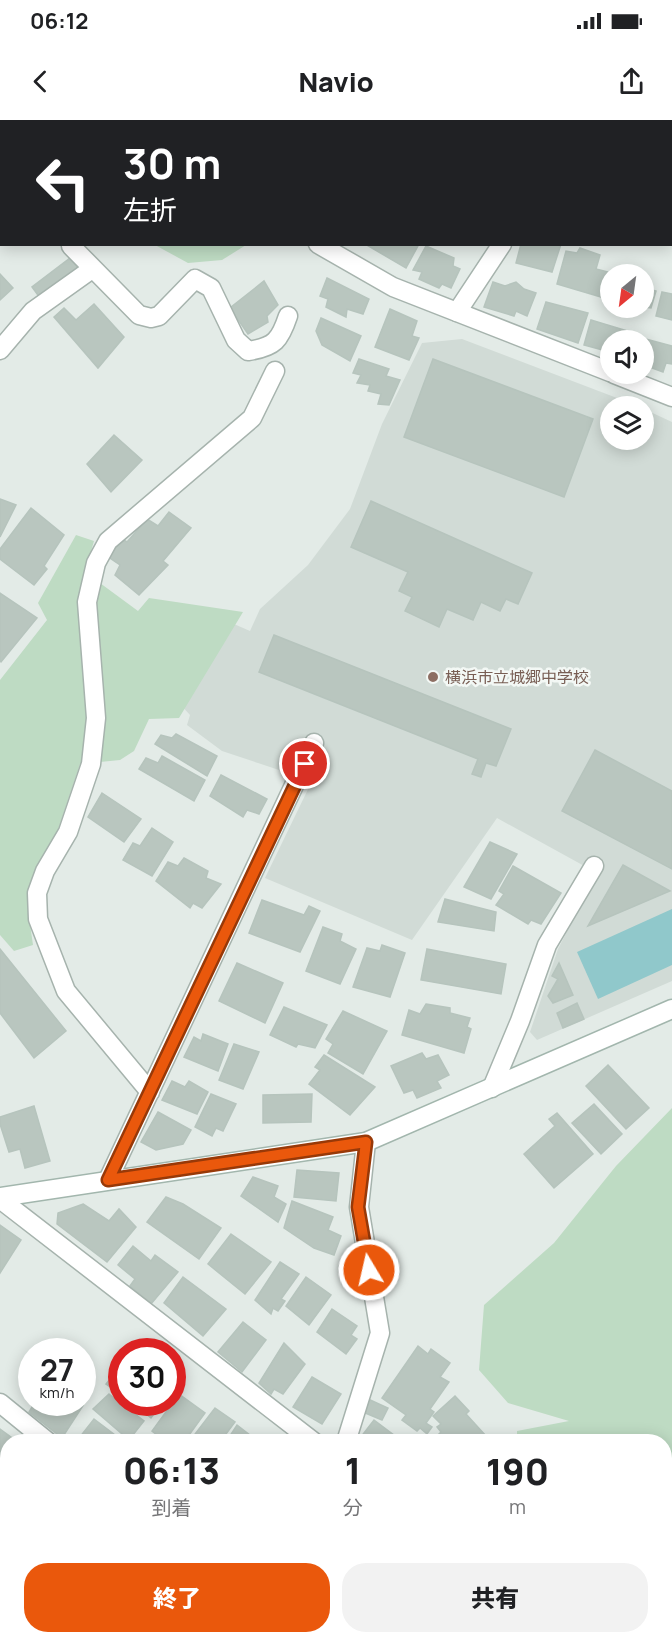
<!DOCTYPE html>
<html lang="ja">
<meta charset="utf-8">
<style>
:root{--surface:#fff;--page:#f2f2f2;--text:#202124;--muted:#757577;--accent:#ea580c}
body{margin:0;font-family:Manrope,"Noto Sans JP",sans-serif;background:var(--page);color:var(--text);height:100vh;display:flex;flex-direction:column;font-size:22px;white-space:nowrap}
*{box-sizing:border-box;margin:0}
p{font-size:20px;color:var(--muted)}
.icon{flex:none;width:33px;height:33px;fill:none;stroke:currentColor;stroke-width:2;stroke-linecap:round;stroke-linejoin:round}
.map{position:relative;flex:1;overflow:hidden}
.side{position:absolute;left:0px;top:1314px;width:672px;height:210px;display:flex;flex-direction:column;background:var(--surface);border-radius:24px 24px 0 0;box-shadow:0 3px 15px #0003}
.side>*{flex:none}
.banner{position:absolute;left:0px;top:0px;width:672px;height:126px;box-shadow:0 3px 15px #0003;background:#202124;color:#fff;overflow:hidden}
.needle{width:39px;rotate:209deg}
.tools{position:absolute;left:600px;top:144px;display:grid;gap:12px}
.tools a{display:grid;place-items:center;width:54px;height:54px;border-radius:50%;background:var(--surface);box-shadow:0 3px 15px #0003;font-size:30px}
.speed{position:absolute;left:18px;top:1218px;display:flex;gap:12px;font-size:30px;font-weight:700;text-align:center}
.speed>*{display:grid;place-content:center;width:78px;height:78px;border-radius:50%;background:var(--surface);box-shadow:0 3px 15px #0003;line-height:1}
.speed small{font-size:15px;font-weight:400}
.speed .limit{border:9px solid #d22;background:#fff;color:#111}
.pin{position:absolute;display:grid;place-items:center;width:51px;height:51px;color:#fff;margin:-26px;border:3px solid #fff;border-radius:50%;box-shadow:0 2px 6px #0007}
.me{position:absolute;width:66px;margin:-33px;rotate:351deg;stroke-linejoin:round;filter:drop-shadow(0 0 4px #0008)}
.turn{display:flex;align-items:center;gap:21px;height:126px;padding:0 24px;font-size:27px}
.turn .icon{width:78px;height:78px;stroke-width:2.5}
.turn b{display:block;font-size:42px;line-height:51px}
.eta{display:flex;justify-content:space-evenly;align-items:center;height:102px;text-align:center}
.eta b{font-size:36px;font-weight:800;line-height:42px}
.cta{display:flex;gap:12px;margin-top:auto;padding:12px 24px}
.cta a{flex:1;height:69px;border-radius:24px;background:var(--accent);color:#fff;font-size:24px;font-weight:800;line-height:69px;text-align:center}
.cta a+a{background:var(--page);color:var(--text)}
.status{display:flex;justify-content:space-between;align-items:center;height:42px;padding:0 30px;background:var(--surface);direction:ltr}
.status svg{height:16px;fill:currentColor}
header{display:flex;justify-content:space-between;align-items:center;height:78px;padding:0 24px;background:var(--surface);font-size:27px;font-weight:800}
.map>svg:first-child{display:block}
</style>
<div class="status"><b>06:12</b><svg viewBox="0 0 49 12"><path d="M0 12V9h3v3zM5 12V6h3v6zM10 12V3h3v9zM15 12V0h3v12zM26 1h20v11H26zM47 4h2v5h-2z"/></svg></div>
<header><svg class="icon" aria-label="back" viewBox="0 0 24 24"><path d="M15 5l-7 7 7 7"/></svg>Navio<svg class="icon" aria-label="share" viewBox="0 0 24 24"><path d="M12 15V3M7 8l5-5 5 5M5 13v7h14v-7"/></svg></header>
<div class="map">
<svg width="672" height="1524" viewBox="0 0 672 1524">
<rect width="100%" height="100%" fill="#e3ebe7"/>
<polygon fill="#d1dbd6" points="462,219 638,286 610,286 610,320 644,320 644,289 672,302 672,861 537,920 530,912 558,829 597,753 497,698 412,820 265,758 312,661 222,631 187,605 190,595 179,583 234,504 250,511 260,489 308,445 350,389 382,304 422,223"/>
<g fill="#bedbc3">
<polygon points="155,125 246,125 222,140 188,143"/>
<polygon points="76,415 94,421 85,452 138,491 149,478 243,492 179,598 149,599 134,631 120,640 80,644 29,797 33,825 14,831 0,815 0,560 47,500 38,483"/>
<polygon points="672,988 672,1435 665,1438 664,1322 517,1321 517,1311 569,1301 508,1283 479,1250 484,1185 554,1123 616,1046"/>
</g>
<polygon fill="#90c8cb" points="672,789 672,845 598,879 577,832"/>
<g fill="#b9c6bf" stroke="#b6c4bd" stroke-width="1.5">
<polygon points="0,0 31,0 2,2 2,43"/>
<polygon points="162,0 203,0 203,2"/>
<polygon points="263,0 306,0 263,2"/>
<polygon points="404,0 461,0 463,2 403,2"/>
<polygon points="365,124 419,124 406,148"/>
<polygon points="521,124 561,124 552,152 516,143"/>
<polygon points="426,126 454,138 453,146 460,149 451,168 442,164 439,168 419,159 422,152 413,150"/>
<polygon points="580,128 600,135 596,149 608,152 601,177 557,164 566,131 577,133"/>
<polygon points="70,138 80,150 40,178 32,167"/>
<polygon points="0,154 13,168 0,180"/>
<polygon points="327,158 369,179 363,194 347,189 346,197 326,187 328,179 320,176"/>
<polygon points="264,161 278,185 267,196 268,202 248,214 230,188"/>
<polygon points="493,162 505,166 516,162 524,169 536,173 527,196 516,191 514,196 484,187"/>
<polygon points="644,168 656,171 651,188 644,187"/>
<polygon points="662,172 672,174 672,200 656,196"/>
<polygon points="546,182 588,193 578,223 537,209"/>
<polygon points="94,184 124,217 98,248 54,197 64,188 76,200"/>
<polygon points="390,189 417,201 412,216 419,218 409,240 375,227"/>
<polygon points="321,198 361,216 350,241 322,225 316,211"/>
<polygon points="591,200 634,213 631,220 610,220 610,232 584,225"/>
<polygon points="642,218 672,226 672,244 666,243 663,252 644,245 644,220 641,220"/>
<polygon points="359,239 389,249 386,256 400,260 389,285 378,284 381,274 368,271 370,265 357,263 361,255 353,253"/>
<polygon points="433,239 593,299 564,377 404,317"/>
<polygon points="114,315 142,340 111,372 87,344"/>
<polygon points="0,379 16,385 0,417"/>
<polygon points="371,381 532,453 518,484 506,479 500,491 481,482 473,500 447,489 439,507 405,491 412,477 399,471 408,452 351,427"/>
<polygon points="31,388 64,415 44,446 47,449 34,465 0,439 0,429"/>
<polygon points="169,392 191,408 163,441 168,445 139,475 115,455 120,445 107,436 122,419 127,422 147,399 158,406"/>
<polygon points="0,473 37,498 1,542 0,541"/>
<polygon points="274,515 511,609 496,646 486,643 481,657 472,654 478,639 259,552"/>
<polygon points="176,614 217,636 207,656 155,624 161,615 172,618"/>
<polygon points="595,630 672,671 672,749 562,691"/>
<polygon points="162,636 205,660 194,681 139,649 146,638 158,643"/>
<polygon points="221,655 267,679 259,694 247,690 243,697 210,676"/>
<polygon points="102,673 141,699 124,722 88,697"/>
<polygon points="152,708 173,722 152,756 123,740 133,723 140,726"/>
<polygon points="490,722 517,734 491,779 464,767"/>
<polygon points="184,738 208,751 206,758 221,764 202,788 193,783 190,788 156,761 168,742 178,746"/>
<polygon points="623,745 670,771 588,806"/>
<polygon points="513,746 561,773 541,804 531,800 528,804 496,785 504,774 499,771"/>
<polygon points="445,779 496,792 494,811 438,802"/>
<polygon points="262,780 304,795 309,786 320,791 300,832 249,813"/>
<polygon points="323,807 342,814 340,821 356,829 340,864 306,851"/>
<polygon points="382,825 405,833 390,877 353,867 367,828 380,831"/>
<polygon points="0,829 66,911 34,938 0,893"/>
<polygon points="427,829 506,844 501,874 421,860"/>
<polygon points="237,843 283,863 265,903 219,881"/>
<polygon points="559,843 573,875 553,883 548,876 558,859 552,856"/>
<polygon points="577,883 584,899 563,908 557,893"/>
<polygon points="426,884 450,888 450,893 470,898 467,907 471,909 464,933 402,915 409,890 420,894"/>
<polygon points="284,887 327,905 315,928 298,924 296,927 270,915"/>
<polygon points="343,891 387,911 363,954 328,933 333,924 326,919"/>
<polygon points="203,914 228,924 218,951 184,937 194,917 201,921"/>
<polygon points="234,924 259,932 243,969 219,960"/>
<polygon points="422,933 426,939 438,935 449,955 437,961 441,968 417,978 413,970 404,973 391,946"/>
<polygon points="324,935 375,967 350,995 309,964 320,950 315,947"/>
<polygon points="608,945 649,988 626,1009 586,966"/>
<polygon points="172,961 185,967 189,961 208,972 197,994 162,980"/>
<polygon points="211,974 236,984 223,1011 216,1008 212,1016 195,1007"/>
<polygon points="312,974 311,1002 263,1003 263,975"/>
<polygon points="594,984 622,1014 601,1034 572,1003"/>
<polygon points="34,986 50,1041 25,1048 20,1029 9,1032 0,1004 0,997"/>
<polygon points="158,992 191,1010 183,1024 156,1030 141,1022"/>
<polygon points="557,993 593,1034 554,1068 524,1034 555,1006 549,999"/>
<polygon points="297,1050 339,1053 336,1081 294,1077"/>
<polygon points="253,1057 278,1066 274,1077 286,1084 278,1102 241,1076"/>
<polygon points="166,1077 183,1084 221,1108 199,1139 147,1102"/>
<polygon points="292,1081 333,1097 328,1110 341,1116 334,1135 314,1128 284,1108"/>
<polygon points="83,1084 109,1101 119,1089 136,1107 107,1142 57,1104 58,1093"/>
<polygon points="0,1105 21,1120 0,1153"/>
<polygon points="231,1114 271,1142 245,1174 208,1144"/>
<polygon points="133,1126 151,1141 155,1135 178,1152 151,1184 130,1166 135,1159 118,1145"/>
<polygon points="280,1142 299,1154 281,1179 285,1181 278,1191 273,1188 271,1194 255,1180"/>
<polygon points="183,1157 226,1189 203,1216 164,1183"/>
<polygon points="306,1157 331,1175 309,1205 286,1186"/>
<polygon points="332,1189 357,1206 351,1215 357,1219 346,1234 317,1212"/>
<polygon points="243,1202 266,1220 242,1252 218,1232"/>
<polygon points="284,1223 305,1244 283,1274 274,1269 271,1274 259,1263"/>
<polygon points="418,1226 428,1234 431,1229 450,1243 440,1257 449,1262 430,1289 434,1292 426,1303 432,1307 427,1314 420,1308 417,1311 402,1300 406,1295 382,1278"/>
<polygon points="122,1244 122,1275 106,1264"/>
<polygon points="172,1252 180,1258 172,1269"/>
<polygon points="312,1257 341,1274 322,1304 293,1287"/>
<polygon points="109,1274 144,1301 129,1320 93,1289"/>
<polygon points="179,1274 205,1293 184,1322 166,1322 152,1311"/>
<polygon points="455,1276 469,1291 466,1294 487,1317 484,1322 441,1322 436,1317 441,1312 437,1307 441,1304 433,1296"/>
<polygon points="82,1279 86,1281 62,1318 29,1292 35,1282 82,1282"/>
<polygon points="368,1279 388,1288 382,1300 363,1292"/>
<polygon points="132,1282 163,1282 151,1298"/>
<polygon points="215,1288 235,1302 220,1322 189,1322"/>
<polygon points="94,1299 123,1321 76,1322"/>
<polygon points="374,1300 402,1321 405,1317 410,1322 357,1322"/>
<polygon points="237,1305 259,1322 226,1322"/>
<polygon points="0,1309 15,1320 8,1322 8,1330 0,1340"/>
<polygon points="8,1344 8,1379 4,1377 0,1384 0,1354"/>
<polygon points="4,1402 8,1405 8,1441 0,1451 0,1407"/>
<polygon points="109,1516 150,1516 138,1524 113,1524"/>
<polygon points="176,1516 180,1524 162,1524 175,1516"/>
<polygon points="228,1516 254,1516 244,1524 234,1524"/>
<polygon points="296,1516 350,1516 356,1524 302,1524"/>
</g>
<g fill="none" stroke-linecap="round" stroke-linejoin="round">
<g stroke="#a6b3ad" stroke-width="21">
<g id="street">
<polyline points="366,0 368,2"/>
<polyline points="138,2 139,0"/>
<polyline points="546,2 547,0"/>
<polyline points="318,124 393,167 610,252"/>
<path d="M71,126L139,195L151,198L159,196L195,159L211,168L236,220L248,231C275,227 280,220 288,196"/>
<polyline points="457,192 502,124"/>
<polyline points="0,230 33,191 92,149"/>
<polyline points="614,254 672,277"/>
<polyline points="492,968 520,901 547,825 594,746"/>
<polyline points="150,972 66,871 38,799 37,773 45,751 68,712 91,644 96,598 87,482 96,443 108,421 252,298 275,251"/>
<polyline points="108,1060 314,623"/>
<polyline points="0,1079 314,1322"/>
<polyline points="0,1283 48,1322"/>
<polyline points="346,1322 380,1213 359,1087 366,1022"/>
<polyline points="664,1377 672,1372"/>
<polyline points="0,1515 15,1524"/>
<polyline points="433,1524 444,1516"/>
</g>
</g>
<g stroke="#a2b6ad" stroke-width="21">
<polyline id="secondary" points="0,1077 366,1022 672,889"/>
</g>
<use href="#street" stroke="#fff" stroke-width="18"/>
<use href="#secondary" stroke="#fff" stroke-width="18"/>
</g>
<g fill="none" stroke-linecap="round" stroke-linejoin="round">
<g stroke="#983908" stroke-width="15">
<polyline id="route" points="305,644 108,1060 366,1022 358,1087 369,1150"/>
</g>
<use href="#route" stroke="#ea580c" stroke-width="10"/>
</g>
<circle fill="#8d6e63" stroke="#f3f8f5" stroke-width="2" cx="433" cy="557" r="6"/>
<g text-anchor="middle" stroke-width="5" stroke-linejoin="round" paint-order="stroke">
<g font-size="16" fill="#785e54" stroke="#f3f8f5" text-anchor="start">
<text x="445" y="563">横浜市立城郷中学校</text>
</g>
</g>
</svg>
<div class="tools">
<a><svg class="needle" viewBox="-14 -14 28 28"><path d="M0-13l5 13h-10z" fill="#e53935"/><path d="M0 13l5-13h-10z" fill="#757577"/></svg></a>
<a><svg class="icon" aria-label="sound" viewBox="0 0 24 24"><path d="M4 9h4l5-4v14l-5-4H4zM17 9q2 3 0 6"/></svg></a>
<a><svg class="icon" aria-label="layers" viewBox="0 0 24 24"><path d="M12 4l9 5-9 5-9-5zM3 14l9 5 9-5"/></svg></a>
</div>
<div class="speed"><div>27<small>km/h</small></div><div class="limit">30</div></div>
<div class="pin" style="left:305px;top:644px;background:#d93025"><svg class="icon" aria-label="arrive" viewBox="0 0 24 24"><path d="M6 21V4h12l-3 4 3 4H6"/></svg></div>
<svg class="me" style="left:369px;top:1150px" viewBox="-20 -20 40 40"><circle r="17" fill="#ea580c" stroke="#fff" stroke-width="3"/><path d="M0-11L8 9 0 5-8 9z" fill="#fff"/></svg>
<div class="banner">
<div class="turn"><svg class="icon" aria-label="left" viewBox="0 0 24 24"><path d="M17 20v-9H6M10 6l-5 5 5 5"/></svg><div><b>30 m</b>左折</div></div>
</div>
<section class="side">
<div class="eta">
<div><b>06:13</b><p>到着</p></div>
<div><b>1</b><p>分</p></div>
<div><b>190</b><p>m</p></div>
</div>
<div class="cta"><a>終了</a><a>共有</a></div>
</section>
</div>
